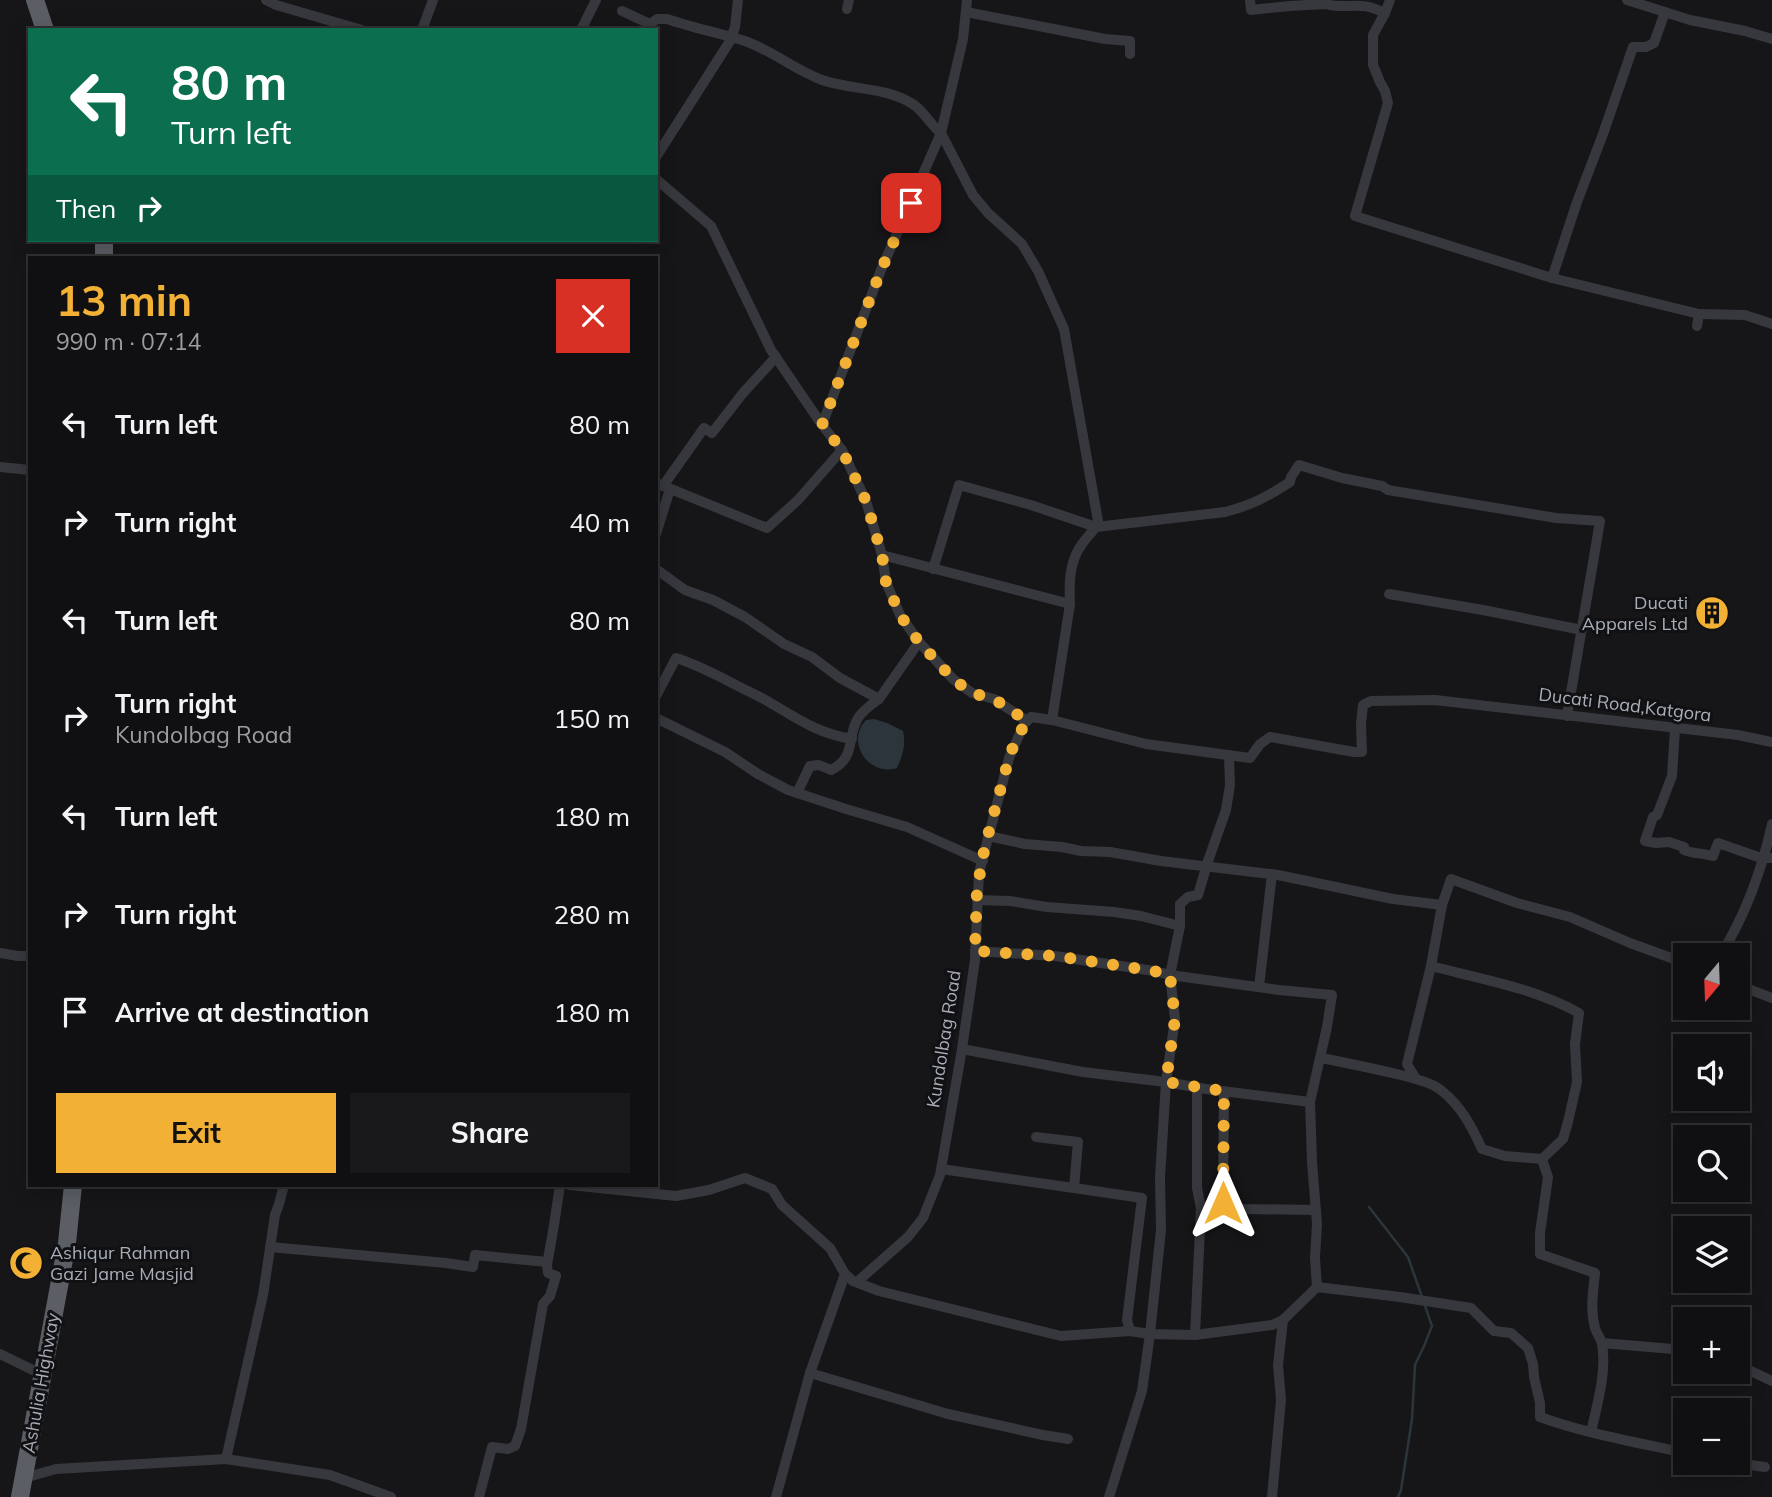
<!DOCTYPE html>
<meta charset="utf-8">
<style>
:root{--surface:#101012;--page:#19191b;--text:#f1f3f6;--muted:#9c9d9f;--line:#303032;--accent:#f2b134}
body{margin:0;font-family:Mulish,sans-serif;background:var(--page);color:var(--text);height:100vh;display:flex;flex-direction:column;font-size:26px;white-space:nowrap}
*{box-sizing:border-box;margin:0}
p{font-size:23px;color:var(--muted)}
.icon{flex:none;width:38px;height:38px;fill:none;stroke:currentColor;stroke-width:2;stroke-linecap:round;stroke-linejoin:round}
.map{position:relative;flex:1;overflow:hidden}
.panel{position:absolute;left:28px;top:256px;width:630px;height:931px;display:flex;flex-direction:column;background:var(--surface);border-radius:0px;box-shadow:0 4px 18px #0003,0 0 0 2px var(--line)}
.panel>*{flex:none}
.guide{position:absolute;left:28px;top:28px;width:630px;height:214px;border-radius:0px;box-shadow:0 4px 18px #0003,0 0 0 2px var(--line);background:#0b6e4f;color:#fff;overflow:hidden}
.needle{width:46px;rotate:199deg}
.controls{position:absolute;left:1673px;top:943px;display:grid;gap:14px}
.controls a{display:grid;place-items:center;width:77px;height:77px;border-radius:0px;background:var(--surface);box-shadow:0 4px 18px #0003,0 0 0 2px var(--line);font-size:35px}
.pin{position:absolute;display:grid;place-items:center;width:60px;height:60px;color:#fff;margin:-30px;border-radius:14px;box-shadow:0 4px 10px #0006}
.me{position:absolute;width:77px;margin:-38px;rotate:0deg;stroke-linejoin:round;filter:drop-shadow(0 0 5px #0008)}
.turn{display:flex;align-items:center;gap:24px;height:147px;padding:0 28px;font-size:32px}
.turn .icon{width:91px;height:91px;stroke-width:2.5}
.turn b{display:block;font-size:49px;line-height:60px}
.then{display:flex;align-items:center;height:66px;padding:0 28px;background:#0003;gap:14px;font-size:26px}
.round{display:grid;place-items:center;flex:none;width:74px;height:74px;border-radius:0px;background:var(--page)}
.summary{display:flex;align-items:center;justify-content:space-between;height:119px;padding:0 28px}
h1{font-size:42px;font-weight:700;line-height:52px;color:var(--accent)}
.action{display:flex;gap:14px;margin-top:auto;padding:14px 28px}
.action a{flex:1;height:80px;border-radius:0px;background:var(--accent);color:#111;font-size:28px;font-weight:700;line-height:80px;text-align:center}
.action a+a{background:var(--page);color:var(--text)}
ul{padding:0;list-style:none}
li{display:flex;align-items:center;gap:21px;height:98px;padding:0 28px}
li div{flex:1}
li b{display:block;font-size:26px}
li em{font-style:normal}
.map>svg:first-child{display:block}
</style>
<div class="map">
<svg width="1772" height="1497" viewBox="0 0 1772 1497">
<rect width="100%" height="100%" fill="#161618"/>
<path fill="#2c353c" d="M874,719L887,723L903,731C906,744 903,755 897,768C869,777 845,742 866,720Z"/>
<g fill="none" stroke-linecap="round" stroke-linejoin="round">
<g stroke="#2c353c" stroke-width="2.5">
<polyline points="1369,1207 1408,1257 1422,1297"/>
<polyline points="1398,1497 1401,1490 1412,1419 1415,1365 1424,1346 1432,1326 1424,1303"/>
</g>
<g stroke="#37383d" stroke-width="10">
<polyline points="266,0 276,5 362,30"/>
<path d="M967,0L963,39L941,133L973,195L988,213L1022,244L1038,271L1064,329L1098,521C1095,531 1088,535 1082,544C1069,562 1069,583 1070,604"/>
<path d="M1250,0L1251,10L1290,6L1326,4C1337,8 1349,5 1362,6C1370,6 1378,10 1385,13L1390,0"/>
<polyline points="1627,0 1690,20 1745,31 1772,39"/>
<polyline points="847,9 849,0"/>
<path d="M622,11L650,24L657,19H667C693,28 720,33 745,41C773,51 795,70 822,80C851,90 885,87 911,103C924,110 929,124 941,133L881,270L822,425"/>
<polyline points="966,12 1105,39 1130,41 1130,54"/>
<polyline points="1385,13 1373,35 1373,65 1380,82 1385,91 1388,103 1355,216 1552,278 1699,314 1697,326"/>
<polyline points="422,30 433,0"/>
<polyline points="581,30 596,0"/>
<polyline points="656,157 730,41 735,27 738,0"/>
<polyline points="656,179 711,226 771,350 822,425 842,450 866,501 882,555 1070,604 1052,720 1146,744 1250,758 1260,744 1270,737 1354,752 1362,752 1361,724 1363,705 1371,701 1435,700 1738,735 1772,742"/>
<polyline points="1552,278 1577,202 1603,134 1633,47 1646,47 1654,43 1665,12"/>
<polyline points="1699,314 1745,315 1772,324"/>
<polyline points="0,467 30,470"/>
<polyline points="656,483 767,528 798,500 842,450"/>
<polyline points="663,486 704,428 712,433 743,393 776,357"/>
<polyline points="656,534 670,489"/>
<polyline points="882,555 886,582 900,615 919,642 953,679 972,693 994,699 1027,721"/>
<polyline points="656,569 685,590 713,600 745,617 784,644 812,657 840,678 879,699 919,642"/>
<path d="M933,569L959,485L1031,505L1096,527L1225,512C1252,505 1267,497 1290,482L1291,477L1299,465L1342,478L1382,486L1388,490L1556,518L1600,521L1567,716"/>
<polyline points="1389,594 1483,610 1582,630"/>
<path d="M656,696L676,658C699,665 718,676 740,687C749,692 759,696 769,702C798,719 817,733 852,739"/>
<polyline points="656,718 725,752 758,774 788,790 846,809 907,827 983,861"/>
<path d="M1675,729L1672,776L1657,815L1653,817L1645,841L1656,843L1669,842L1684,847V850C1693,854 1703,853 1713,856L1718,843L1764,859L1766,858H1772"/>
<path d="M797,793L810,766L819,765L831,770C857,757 846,738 858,718C863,710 872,704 879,699"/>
<polyline points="988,836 1025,844 1062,847 1081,851 1110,852 1161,861 1278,875 1393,899 1442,905 1451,879 1517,903 1570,917 1630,943 1685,963"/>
<polyline points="977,900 1010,901 1047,907 1114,912 1141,916 1180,926"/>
<polyline points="975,951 1055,956 1154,971 1170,975 1279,990 1332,995 1327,1027 1310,1102 1312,1162 1317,1224 1315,1258 1317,1287"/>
<polyline points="0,953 18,956 30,956"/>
<path d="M1720,956C1745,916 1762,869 1772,824"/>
<path d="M1431,966C1481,979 1534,988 1579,1013L1575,1044L1577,1082L1568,1122L1563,1139L1542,1159"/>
<polyline points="1738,985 1772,998"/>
<polyline points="1259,987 1272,874"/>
<polyline points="962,1049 1083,1072 1166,1082 1206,1089 1310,1102"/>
<path d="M1321,1058C1348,1063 1375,1069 1401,1075C1415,1079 1431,1082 1442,1091C1461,1106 1472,1127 1482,1149L1505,1156L1542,1159L1548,1177L1540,1233V1254L1595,1273C1593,1292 1590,1310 1595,1328C1597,1334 1601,1339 1602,1344C1607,1372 1597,1405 1591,1432"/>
<polyline points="1416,1079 1407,1064 1431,966 1442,905"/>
<polyline points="1224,1092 1223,1204 1243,1209 1316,1210"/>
<polyline points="1036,1137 1078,1142 1074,1188 1142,1198 1127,1320 1130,1331"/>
<polyline points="941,1169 1074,1188"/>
<path d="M570,1185L676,1196L709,1190L745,1178L772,1189L782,1205L830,1248L845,1274L853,1281L879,1291L1061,1336L1130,1331L1150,1334L1195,1335L1272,1325L1283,1320L1317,1287L1400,1297L1471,1308L1494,1331L1511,1333L1528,1348L1533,1364L1534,1377L1540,1403V1417C1587,1434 1636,1442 1685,1453"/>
<polyline points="270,1247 446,1263 473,1267 475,1255 547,1262"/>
<polyline points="857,1282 908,1237 923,1218 940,1175 962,1049 975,960 979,873 1009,758 1024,724 1031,717 1052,720"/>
<polyline points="1195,1335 1201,1208 1197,1188 1197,1088"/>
<polyline points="1602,1343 1685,1350"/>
<polyline points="0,1354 43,1375"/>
<polyline points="1738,1365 1772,1381"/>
<polyline points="810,1373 948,1414 1043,1435 1068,1439"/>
<polyline points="226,1459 263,1295 275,1215 279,1204 284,1185"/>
<polyline points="1735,1463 1765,1467"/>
<polyline points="24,1478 56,1469 226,1459 330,1475 391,1497"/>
<polyline points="479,1497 492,1447 508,1449 515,1446 521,1429 543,1304 550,1296 556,1276 548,1273 547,1265 554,1225 560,1185"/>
<polyline points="776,1497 810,1373 845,1274"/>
<polyline points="1109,1497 1142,1391 1150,1334 1161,1230 1160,1177 1166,1082 1175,1019 1170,975 1180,926 1180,904 1188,897 1198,895 1208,861 1226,810 1230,785 1229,755"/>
<polyline points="1272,1497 1281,1400 1278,1365 1283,1320"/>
</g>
<g stroke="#5b5e65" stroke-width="18">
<polyline points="35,0 45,30"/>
<polyline points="104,257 104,240"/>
<polyline points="20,1497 67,1243 73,1185"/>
</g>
</g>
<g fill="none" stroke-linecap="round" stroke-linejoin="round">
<polyline stroke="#f2b134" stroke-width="12" stroke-dasharray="0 21.6" points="911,203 881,270 822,425 842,450 866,501 882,555 886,582 900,615 919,642 953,679 972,693 994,699 1027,721 1016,739 1009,758 985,846 977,889 975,951 1055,956 1154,971 1170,975 1175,1019 1166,1082 1224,1091 1223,1203"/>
</g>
<defs>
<g id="building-disc" transform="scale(1.75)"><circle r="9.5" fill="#f2b134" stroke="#111113"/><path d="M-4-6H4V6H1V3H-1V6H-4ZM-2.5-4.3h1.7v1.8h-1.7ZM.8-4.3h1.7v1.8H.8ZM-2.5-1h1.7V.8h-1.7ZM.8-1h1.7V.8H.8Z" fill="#111"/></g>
<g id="mosque-disc" transform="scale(1.75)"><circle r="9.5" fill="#f2b134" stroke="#111113"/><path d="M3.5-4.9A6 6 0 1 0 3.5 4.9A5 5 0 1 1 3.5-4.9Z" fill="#111"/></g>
</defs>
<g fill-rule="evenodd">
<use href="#building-disc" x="1712" y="613"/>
<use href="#mosque-disc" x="26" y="1263"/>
</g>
<g text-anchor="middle" stroke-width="6" stroke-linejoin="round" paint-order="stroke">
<g font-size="18" fill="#a8adb8" stroke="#111113" text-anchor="end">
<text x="1688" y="609">Ducati<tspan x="1688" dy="21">Apparels Ltd</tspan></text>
<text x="50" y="1259" text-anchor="start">Ashiqur Rahman<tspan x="50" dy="21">Gazi Jame Masjid</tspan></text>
</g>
<g font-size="18" fill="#a8adb8" stroke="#111113">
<text transform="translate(1625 705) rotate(7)" y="6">Ducati Road,Katgora</text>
<text transform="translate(944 1039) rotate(-81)" y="6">Kundolbag Road</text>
<text transform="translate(41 1383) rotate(-80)" y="6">Ashulia Highway</text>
</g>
</g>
</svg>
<div class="controls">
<a><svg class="needle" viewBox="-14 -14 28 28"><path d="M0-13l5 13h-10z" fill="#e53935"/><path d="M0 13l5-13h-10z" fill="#9c9d9f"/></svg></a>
<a><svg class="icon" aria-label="sound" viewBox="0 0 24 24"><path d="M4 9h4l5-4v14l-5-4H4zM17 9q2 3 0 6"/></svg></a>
<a><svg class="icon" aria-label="search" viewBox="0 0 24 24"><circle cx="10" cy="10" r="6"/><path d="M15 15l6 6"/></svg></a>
<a><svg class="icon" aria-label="layers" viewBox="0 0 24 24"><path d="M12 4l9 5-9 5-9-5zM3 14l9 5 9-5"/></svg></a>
<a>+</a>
<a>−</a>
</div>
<div class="pin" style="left:911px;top:203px;background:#d93025"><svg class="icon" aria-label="arrive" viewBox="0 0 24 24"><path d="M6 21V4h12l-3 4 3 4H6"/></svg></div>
<svg class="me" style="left:1223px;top:1203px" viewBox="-20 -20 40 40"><path d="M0-17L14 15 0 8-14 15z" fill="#f2b134" stroke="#fff" stroke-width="4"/></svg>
<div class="guide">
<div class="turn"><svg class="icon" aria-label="left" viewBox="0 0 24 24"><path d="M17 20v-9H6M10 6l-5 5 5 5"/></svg><div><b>80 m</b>Turn left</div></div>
<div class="then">Then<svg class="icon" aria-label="right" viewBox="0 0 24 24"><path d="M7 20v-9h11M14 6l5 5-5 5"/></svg></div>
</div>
<section class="panel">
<div class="summary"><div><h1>13 min</h1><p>990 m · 07:14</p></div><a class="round" style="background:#d93025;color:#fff"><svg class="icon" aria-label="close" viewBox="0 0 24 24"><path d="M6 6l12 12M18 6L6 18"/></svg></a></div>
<ul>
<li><svg class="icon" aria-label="left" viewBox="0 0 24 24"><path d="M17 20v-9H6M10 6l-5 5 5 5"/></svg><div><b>Turn left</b></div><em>80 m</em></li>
<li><svg class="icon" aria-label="right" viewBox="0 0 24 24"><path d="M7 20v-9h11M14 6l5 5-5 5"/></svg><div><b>Turn right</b></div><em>40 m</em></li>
<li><svg class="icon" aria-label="left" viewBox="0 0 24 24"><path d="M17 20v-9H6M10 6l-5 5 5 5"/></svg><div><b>Turn left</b></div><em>80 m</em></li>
<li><svg class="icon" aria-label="right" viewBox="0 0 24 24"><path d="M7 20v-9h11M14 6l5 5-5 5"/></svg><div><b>Turn right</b><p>Kundolbag Road</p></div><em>150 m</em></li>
<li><svg class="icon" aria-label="left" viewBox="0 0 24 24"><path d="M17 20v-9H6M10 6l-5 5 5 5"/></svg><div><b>Turn left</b></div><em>180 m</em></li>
<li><svg class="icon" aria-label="right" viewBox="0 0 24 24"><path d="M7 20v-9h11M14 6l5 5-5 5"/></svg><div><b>Turn right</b></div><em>280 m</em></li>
<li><svg class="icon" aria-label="arrive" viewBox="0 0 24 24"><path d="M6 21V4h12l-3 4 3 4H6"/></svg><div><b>Arrive at destination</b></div><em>180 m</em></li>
</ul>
<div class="action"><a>Exit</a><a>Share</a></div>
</section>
</div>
